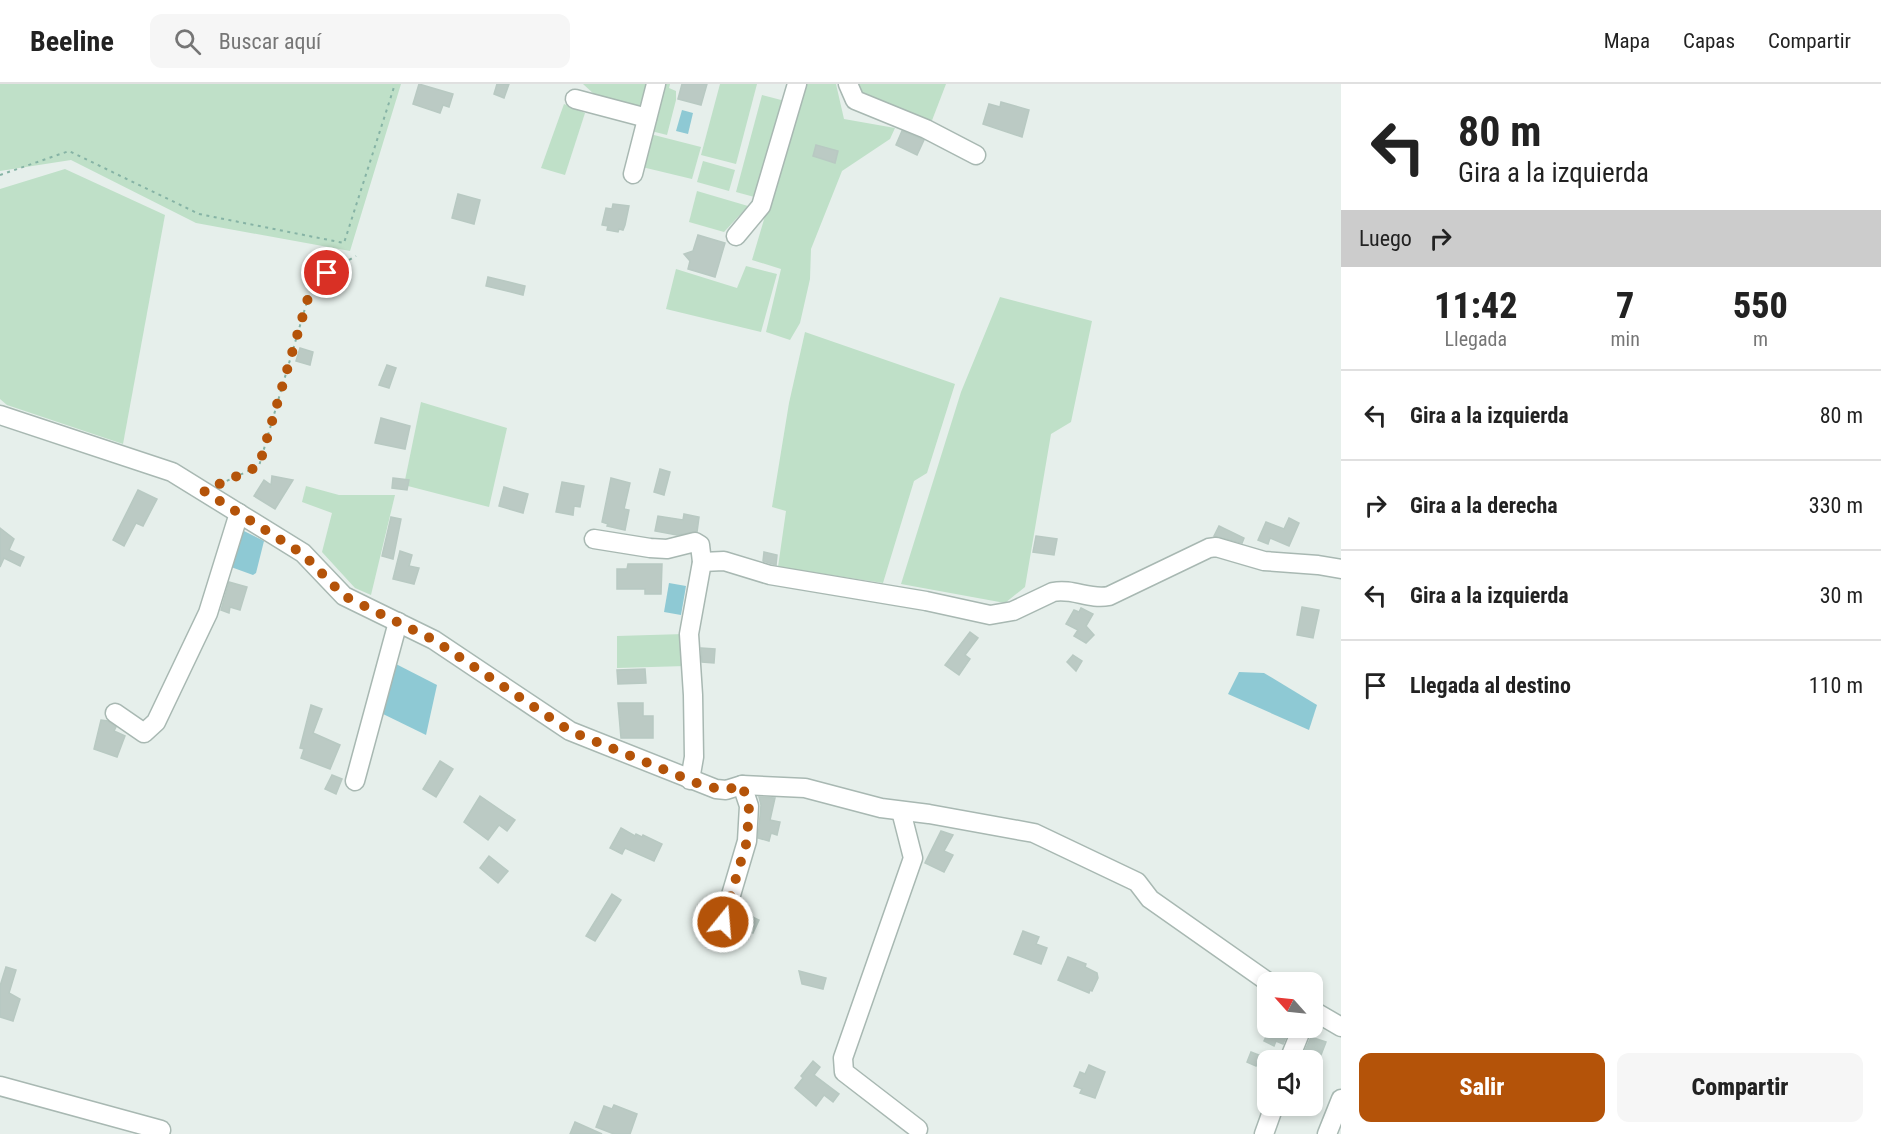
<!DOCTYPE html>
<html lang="es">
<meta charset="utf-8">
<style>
:root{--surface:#fff;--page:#f6f6f6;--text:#222;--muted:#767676;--line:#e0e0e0;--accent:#b45309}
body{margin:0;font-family:"Roboto Condensed",sans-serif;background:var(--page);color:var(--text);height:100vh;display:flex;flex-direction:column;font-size:22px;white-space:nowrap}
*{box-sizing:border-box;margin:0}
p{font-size:20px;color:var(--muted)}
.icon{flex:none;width:33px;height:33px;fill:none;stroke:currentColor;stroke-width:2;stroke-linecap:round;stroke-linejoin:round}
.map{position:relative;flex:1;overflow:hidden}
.drawer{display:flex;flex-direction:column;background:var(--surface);width:540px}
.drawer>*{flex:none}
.hud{background:#fff;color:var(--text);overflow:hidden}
.needle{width:39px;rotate:297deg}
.tools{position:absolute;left:1257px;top:888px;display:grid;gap:12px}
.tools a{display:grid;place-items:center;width:66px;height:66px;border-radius:12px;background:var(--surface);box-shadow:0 3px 9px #0003;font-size:30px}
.pin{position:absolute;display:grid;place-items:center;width:51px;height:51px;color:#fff;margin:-26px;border:3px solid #fff;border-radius:50%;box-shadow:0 2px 6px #0007}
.me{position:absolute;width:66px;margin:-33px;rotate:17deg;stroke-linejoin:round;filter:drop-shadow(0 0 4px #0008)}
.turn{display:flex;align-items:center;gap:21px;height:126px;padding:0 18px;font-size:27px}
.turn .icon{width:78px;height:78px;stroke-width:2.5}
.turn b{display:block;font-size:42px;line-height:51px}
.then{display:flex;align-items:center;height:57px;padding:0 18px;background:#0003;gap:12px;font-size:22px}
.eta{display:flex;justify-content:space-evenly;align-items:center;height:102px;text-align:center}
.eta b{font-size:36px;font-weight:800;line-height:42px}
.primary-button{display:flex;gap:12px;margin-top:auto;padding:12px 18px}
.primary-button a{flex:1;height:69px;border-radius:12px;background:var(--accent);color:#fff;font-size:24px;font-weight:800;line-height:69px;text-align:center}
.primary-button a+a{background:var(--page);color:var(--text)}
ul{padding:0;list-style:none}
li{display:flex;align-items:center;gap:18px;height:90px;padding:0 18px;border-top:2px solid var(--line)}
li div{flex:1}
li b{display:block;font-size:22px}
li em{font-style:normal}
header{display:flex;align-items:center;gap:36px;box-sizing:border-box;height:84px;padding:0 30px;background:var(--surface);border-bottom:2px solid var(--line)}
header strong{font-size:28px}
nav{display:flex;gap:33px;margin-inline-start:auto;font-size:21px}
.search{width:420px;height:54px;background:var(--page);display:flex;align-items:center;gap:15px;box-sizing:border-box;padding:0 21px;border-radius:12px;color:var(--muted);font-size:22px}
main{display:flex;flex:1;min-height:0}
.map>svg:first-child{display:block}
</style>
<header>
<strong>Beeline</strong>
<div class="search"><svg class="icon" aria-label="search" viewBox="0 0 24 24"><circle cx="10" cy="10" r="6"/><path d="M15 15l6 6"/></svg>Buscar aquí</div>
<nav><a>Mapa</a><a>Capas</a><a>Compartir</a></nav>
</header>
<main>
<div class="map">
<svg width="1341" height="1050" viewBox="0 0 1341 1050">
<rect width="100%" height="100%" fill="#e6efeb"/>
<g fill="#bfe0c8">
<polygon points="0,0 401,0 350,167 196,139 71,76 0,87"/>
<polygon points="583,0 648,0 641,26 606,21"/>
<polygon points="661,0 670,0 669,4 676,7 676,16 667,51 651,47"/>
<polygon points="720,0 757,0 736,80 701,71"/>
<polygon points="804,0 836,0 844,35 895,44 890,55 842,87 811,165 810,195 800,239 790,256 766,248 781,185 752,176"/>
<polygon points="858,0 946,0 931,39 861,9"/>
<polygon points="762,11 785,17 758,114 736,108"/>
<polygon points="564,20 585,29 565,91 541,84"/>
<polygon points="650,50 701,63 692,95 642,83"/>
<polygon points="703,77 735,86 729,107 697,98"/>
<polygon points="65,85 165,131 123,360 7,321 0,315 0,105"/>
<polygon points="697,107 748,122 724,148 689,138"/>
<polygon points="746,182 777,190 761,248 666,225 676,185 737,204"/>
<polygon points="1000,213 1092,237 1071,338 1051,350 1025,503 1005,519 901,500 961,308"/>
<polygon points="805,248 955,300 927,389 914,397 883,499 778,483 786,427 772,423 789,319"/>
<polygon points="421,318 507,344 489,423 404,401"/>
<polygon points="306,402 339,411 395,411 371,511 355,504 322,468 332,429 302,418"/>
<polygon points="684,550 686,582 617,584 617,552"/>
</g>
<g fill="#8ec9d4">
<polygon points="682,26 693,29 688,50 676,47"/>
<polygon points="242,446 264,457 256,489 253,491 231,483"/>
<polygon points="669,499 686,502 681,531 664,528"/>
<polygon points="394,579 437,601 426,651 381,629"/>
<polygon points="1239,588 1264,589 1317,621 1309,646 1228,610"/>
</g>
<g fill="#bbcac4" stroke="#b8c9c2" stroke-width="1.5">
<polygon points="419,0 453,10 449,23 443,21 440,29 413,20"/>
<polygon points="497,0 509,0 504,14 494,10"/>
<polygon points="682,0 707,0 701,21 678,15"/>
<polygon points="1001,18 1029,26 1022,53 983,40 989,20 1000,23"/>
<polygon points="902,47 924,56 917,71 896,61"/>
<polygon points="816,61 838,67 835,79 813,72"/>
<polygon points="458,110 480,116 474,140 452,134"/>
<polygon points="613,120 629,122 625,141 623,146 619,145 618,148 607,146 608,142 602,141 606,124 612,125"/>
<polygon points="698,151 725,159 715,193 688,185 690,177 684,170 693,167"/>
<polygon points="488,193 525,202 523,211 486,202"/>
<polygon points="300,264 313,268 310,281 296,277"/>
<polygon points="387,281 396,284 389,304 379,301"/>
<polygon points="381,334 410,342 405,365 375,359"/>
<polygon points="660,385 670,388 664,411 654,408"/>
<polygon points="272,392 293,396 275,425 254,412 264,396 271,401"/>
<polygon points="393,394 409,396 407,406 392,404"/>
<polygon points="611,394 630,399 624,425 629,426 625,446 607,442 608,440 602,438"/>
<polygon points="562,398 584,402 580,423 574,422 573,431 556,428"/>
<polygon points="504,403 528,410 523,429 499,422"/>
<polygon points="138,406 157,415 143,442 136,439 124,462 113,456"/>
<polygon points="684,430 699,433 697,448 677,451 655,447 658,432 683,436"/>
<polygon points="391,433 401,435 393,475 382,472"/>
<polygon points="1289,434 1299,439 1289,462 1270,454 1268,460 1258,456 1266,438 1284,445"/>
<polygon points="1219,442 1244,454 1242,459 1214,452"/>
<polygon points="0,444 14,455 9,466 24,473 20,482 4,474 0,483"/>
<polygon points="1036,452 1057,455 1054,471 1033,468"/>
<polygon points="400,467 412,471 409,482 419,484 414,500 393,495"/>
<polygon points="764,468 777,471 776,481 763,477"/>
<polygon points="628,480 662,480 661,510 645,510 645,505 617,505 617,485 627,485"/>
<polygon points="229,498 247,503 240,526 230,523 229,529 221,526"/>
<polygon points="1302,523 1319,526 1313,554 1297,551"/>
<polygon points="1081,524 1093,530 1086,542 1094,551 1086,559 1074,552 1078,546 1066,540 1074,526 1079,528"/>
<polygon points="970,548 978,554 965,571 970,575 959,591 945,581"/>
<polygon points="701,564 715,565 714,579 702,578"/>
<polygon points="1073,571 1082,577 1076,587 1067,578"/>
<polygon points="645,585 646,599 618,600 617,586"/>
<polygon points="618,619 643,619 643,632 653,632 653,654 621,654"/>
<polygon points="311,621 322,625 313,649 340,661 330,685 301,674 304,665 300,664"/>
<polygon points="101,636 108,637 116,643 114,647 125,652 117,673 94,665"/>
<polygon points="440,677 453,685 436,713 423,705"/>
<polygon points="332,691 342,695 336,710 325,705"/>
<polygon points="480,712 515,736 507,747 499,741 488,756 464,738"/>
<polygon points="759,713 775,714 770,736 780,738 777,751 771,749 769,757 758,754 761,721"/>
<polygon points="621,744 635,752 636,750 642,753 643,751 662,760 654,777 625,764 622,770 610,764"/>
<polygon points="941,747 953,751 944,767 953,771 944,788 925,779"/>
<polygon points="489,772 508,787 498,799 480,784"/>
<polygon points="612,810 621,816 595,857 586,852"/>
<polygon points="738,826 759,836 753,849 734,841"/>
<polygon points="1023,847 1039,853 1036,860 1047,864 1041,880 1014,870"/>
<polygon points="1068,873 1086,880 1085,883 1097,889 1098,894 1092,907 1090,906 1089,909 1058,896"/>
<polygon points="6,883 16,886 9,909 20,915 13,937 0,933 0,902"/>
<polygon points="799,887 826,894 823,905 802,900"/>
<polygon points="1270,944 1290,944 1283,960 1276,957 1274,962 1264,957"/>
<polygon points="1311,953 1326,958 1319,976 1303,971"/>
<polygon points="1251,968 1261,972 1256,982 1247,978"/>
<polygon points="813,977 820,983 814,991 839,1010 833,1018 824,1011 816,1022 795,1004 803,994 801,992"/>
<polygon points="1089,981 1105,988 1095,1014 1080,1009 1082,1005 1074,1002 1080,988 1085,990"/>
<polygon points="614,1021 637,1030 630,1050 614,1050 596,1043 604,1022 612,1025"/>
<polygon points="575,1038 602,1050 570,1050"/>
</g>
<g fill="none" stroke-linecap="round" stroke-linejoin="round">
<g stroke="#a8b8b2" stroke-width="21">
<g id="minor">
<polyline points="848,0 855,16 926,45 976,71"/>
<polyline points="575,15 647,34"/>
<polyline points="633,90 656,0"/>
<polyline points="736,152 761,122 797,0"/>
<polyline points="0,331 172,388 303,469 344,512 434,556 570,647 716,705 726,706 742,701 805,704 881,724 929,730 1034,749 1137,798 1150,815 1268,898"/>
<polyline points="594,455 650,464 667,465 695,458 700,461 702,478 689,550 693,611 694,673 690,696"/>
<path d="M702,478L724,477L770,491L926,517L990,531L1013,527L1053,508C1073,504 1089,516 1109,512L1209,464L1216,463L1264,477L1318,481L1341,485"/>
<polyline points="115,629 144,649 156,638 208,529 239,429"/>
<polyline points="355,697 398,538"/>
<polyline points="901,727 913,774 843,974 844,988 918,1045"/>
<polyline points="723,838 747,757 749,722 742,701"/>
<polyline points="1312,926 1341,943"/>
<polyline points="1289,976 1302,944"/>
<polyline points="0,1002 161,1046"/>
<polyline points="1264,1050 1274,1022"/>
<polyline points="1327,1050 1341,1015"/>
</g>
</g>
<g stroke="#86b3a5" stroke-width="2" stroke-dasharray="3 4.5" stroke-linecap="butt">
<polyline points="0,91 69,67 199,130 344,159 395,0"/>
<polyline points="220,400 259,382 313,197 356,172"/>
</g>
<use href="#minor" stroke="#fff" stroke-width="18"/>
</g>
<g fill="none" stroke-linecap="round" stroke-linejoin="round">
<polyline stroke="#b45309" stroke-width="10" stroke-dasharray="0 18" points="327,189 313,197 259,382 204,407 303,470 344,512 434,556 570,647 704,702 726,706 742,701 749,722 747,757 723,838"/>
</g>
</svg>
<div class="tools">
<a><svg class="needle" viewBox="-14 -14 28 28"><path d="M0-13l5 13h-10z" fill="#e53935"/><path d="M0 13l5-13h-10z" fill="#767676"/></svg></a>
<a><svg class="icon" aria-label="sound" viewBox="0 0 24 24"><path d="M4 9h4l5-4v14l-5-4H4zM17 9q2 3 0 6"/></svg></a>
</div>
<div class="pin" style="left:327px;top:189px;background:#d93025"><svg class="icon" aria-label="arrive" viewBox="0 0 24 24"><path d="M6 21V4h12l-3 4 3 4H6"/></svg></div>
<svg class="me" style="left:723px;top:838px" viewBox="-20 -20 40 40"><circle r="17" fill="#b45309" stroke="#fff" stroke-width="3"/><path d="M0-11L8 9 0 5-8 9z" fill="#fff"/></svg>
</div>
<section class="drawer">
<div class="hud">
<div class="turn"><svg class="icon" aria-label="left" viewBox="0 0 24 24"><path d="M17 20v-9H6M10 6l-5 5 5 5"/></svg><div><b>80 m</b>Gira a la izquierda</div></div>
<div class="then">Luego<svg class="icon" aria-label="right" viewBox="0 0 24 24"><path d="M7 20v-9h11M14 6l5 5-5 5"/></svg></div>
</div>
<div class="eta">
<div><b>11:42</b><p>Llegada</p></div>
<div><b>7</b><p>min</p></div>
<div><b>550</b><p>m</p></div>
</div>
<ul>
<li><svg class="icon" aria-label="left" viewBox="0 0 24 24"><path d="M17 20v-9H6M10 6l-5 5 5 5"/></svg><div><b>Gira a la izquierda</b></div><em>80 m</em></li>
<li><svg class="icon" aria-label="right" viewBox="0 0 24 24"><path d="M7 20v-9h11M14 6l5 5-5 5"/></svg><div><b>Gira a la derecha</b></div><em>330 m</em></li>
<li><svg class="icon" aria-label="left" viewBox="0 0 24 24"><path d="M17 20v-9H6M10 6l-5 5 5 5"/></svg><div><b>Gira a la izquierda</b></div><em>30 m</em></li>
<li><svg class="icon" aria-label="arrive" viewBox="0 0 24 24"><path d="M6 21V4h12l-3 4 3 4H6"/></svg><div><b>Llegada al destino</b></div><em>110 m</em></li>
</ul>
<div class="primary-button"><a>Salir</a><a>Compartir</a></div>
</section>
</main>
